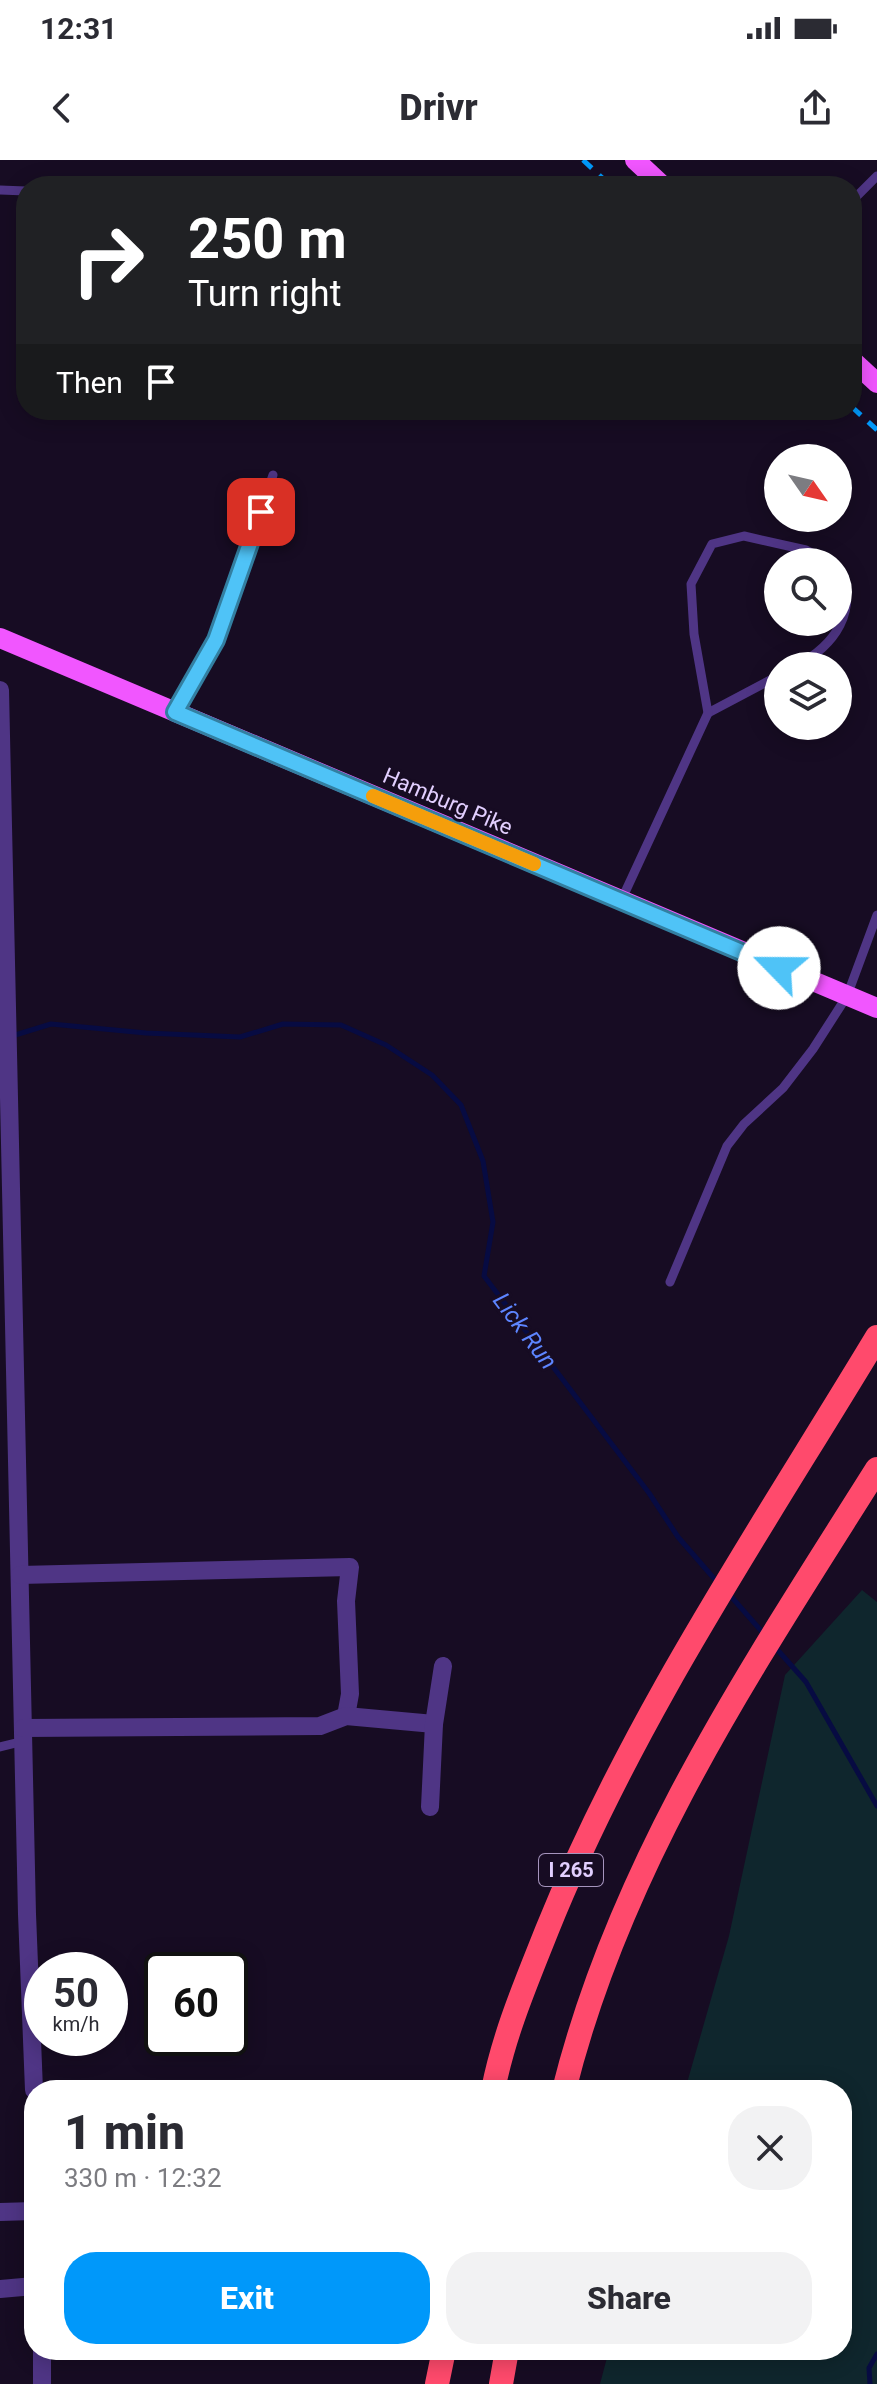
<!DOCTYPE html>
<meta charset="utf-8">
<style>
:root{--surface:#fff;--page:#f2f2f3;--text:#2b2b33;--muted:#7c7c81;--accent:#0098fa}
body{margin:0;font-family:Roboto,sans-serif;background:var(--page);color:var(--text);height:100vh;display:flex;flex-direction:column;font-size:30px;white-space:nowrap}
*{box-sizing:border-box;margin:0}
p{font-size:26px;color:var(--muted)}
.icon{flex:none;width:44px;height:44px;fill:none;stroke:currentColor;stroke-width:2;stroke-linecap:round;stroke-linejoin:round}
.map{position:relative;flex:1;overflow:hidden}
.side{position:absolute;left:24px;top:1920px;width:828px;height:280px;display:flex;flex-direction:column;background:var(--surface);border-radius:32px;box-shadow:0 4px 20px #0003}
.side>*{flex:none}
.hud{position:absolute;left:16px;top:16px;width:846px;height:244px;border-radius:32px;box-shadow:0 4px 20px #0003;background:#202124;color:#fff;overflow:hidden}
.needle{width:52px;rotate:124deg}
.buttons{position:absolute;left:764px;top:284px;display:grid;gap:16px}
.buttons a{display:grid;place-items:center;width:88px;height:88px;border-radius:50%;background:var(--surface);box-shadow:0 4px 20px #0003;font-size:40px}
.speed{position:absolute;left:24px;top:1792px;display:flex;gap:16px;font-size:40px;font-weight:700;text-align:center}
.speed>*{display:grid;place-content:center;width:104px;height:104px;border-radius:50%;background:var(--surface);box-shadow:0 4px 20px #0003;line-height:1}
.speed small{font-size:20px;font-weight:400}
.speed .limit{border:4px solid #111;border-radius:12px;background:#fff;color:#111}
.pin{position:absolute;display:grid;place-items:center;width:68px;height:68px;color:#fff;margin:-34px;border-radius:16px;box-shadow:0 4px 12px #0006}
.me{position:absolute;width:88px;margin:-44px;rotate:293deg;stroke-linejoin:round;filter:drop-shadow(0 0 6px #0008)}
.turn{display:flex;align-items:center;gap:28px;height:168px;padding:0 40px;font-size:36px}
.turn .icon{width:104px;height:104px;stroke-width:2.5}
.turn b{display:block;font-size:56px;line-height:68px}
.then{display:flex;align-items:center;height:76px;padding:0 40px;background:#0003;gap:16px;font-size:30px}
.round{display:grid;place-items:center;flex:none;width:84px;height:84px;border-radius:32px;background:var(--page)}
.summary{display:flex;align-items:center;justify-content:space-between;height:136px;padding:0 40px}
h1{font-size:48px;font-weight:800;line-height:60px}
.cta{display:flex;gap:16px;margin-top:auto;padding:16px 40px}
.cta a{flex:1;height:92px;border-radius:32px;background:var(--accent);color:#fff;font-size:32px;font-weight:800;line-height:92px;text-align:center}
.cta a+a{background:var(--page);color:var(--text)}
.status{display:flex;justify-content:space-between;align-items:center;height:56px;padding:0 40px;background:var(--surface);direction:ltr}
.status svg{height:22px;fill:currentColor}
header{display:flex;justify-content:space-between;align-items:center;height:104px;padding:0 40px;background:var(--surface);font-size:36px;font-weight:800}
.map>svg:first-child{display:block}
</style>
<div class="status"><b>12:31</b><svg viewBox="0 0 49 12"><path d="M0 12V9h3v3zM5 12V6h3v6zM10 12V3h3v9zM15 12V0h3v12zM26 1h20v11H26zM47 4h2v5h-2z"/></svg></div>
<header><svg class="icon" aria-label="back" viewBox="0 0 24 24"><path d="M15 5l-7 7 7 7"/></svg>Drivr<svg class="icon" aria-label="share" viewBox="0 0 24 24"><path d="M12 15V3M7 8l5-5 5 5M5 13v7h14v-7"/></svg></header>
<div class="map">
<svg width="877" height="2224" viewBox="0 0 877 2224">
<rect width="100%" height="100%" fill="#170c23"/>
<polygon fill="#0f262d" points="862,1430 877,1442 877,2224 600,2224 609,2190 842,2190 842,1930 685,1930 729,1776 785,1515"/>
<g fill="none" stroke-linecap="round" stroke-linejoin="round">
<g stroke="#070b42" stroke-width="5">
<polyline points="12,876 51,864 146,873 240,877 283,864 341,865 386,885 432,915 461,945 483,1001 493,1062 484,1116 649,1333 678,1377 718,1423"/>
<polyline points="728,1433 764,1474"/>
<polyline points="775,1487 806,1522 877,1646"/>
<polyline points="870,2224 869,2208 877,2194"/>
</g>
<g stroke="#4f3585" stroke-width="9">
<polyline points="0,30 26,31"/>
<polyline points="852,41 877,16"/>
<path d="M796,506C834,486 861,450 838,409"/>
<polyline points="175,552 216,480 273,315"/>
<polyline points="708,553 778,516"/>
<polyline points="621,741 708,553 694,474 691,424 712,384 744,376 806,390 829,402"/>
<polyline points="670,1122 727,986 744,964 783,928 813,889 847,836 877,755"/>
<polyline points="0,1587 24,1581"/>
</g>
<g stroke="#4f3585" stroke-width="18">
<polyline points="0,530 27,1754 34,1930"/>
<polyline points="20,1415 350,1407 346,1441 350,1534 346,1556"/>
<polyline points="23,1568 320,1566 346,1556 434,1564"/>
<polyline points="430,1647 434,1564 443,1506"/>
<polyline points="0,2052 34,2051"/>
<polyline points="0,2129 34,2126"/>
<polyline points="42,2190 42,2224"/>
</g>
<g stroke="#f156ff" stroke-width="20">
<polyline points="635,0 663,26"/>
<polyline points="852,200 877,223"/>
<polyline points="0,478 877,848"/>
</g>
<g stroke="#ff4a6c" stroke-width="24">
<path d="M493,1930C504,1874 526,1823 547,1770C632,1559 760,1371 877,1177"/>
<path d="M564,1930C621,1701 753,1506 877,1309"/>
<polyline points="437,2224 444,2190"/>
<polyline points="501,2224 507,2190"/>
</g>
<g stroke="#0098fa" stroke-width="5" stroke-dasharray="12 10" stroke-linecap="butt">
<polyline points="583,0 611,26"/>
<polyline points="852,247 877,270"/>
</g>
</g>
<g fill="none" stroke-linecap="round" stroke-linejoin="round">
<g stroke="#337fa1" stroke-width="20">
<polyline id="route" points="261,352 216,480 175,552 779,808"/>
</g>
<use href="#route" stroke="#4fc3f7" stroke-width="14"/>
<polyline stroke="#f59e0b" stroke-width="14" points="373,636 534,704"/>
</g>
<g text-anchor="middle" stroke-width="6" stroke-linejoin="round" paint-order="stroke">
<rect fill="#170c23" stroke="#a594bd" stroke-width="2" x="539" y="1694" width="64" height="32" rx="6"/>
<g font-size="20" font-weight="bold" fill="#e2cfff">
<text x="571" y="1717">I 265</text>
</g>
<g font-size="22" fill="#e2cfff" stroke="#170c23">
<text transform="translate(448 641) rotate(23)" y="8">Hamburg Pike</text>
</g>
<g font-size="24" font-style="italic" fill="#5d85ff" stroke="#170c23">
<text transform="translate(525 1171) rotate(53)" y="8">Lick Run</text>
</g>
</g>
</svg>
<div class="buttons">
<a><svg class="needle" viewBox="-14 -14 28 28"><path d="M0-13l5 13h-10z" fill="#e53935"/><path d="M0 13l5-13h-10z" fill="#7c7c81"/></svg></a>
<a><svg class="icon" aria-label="search" viewBox="0 0 24 24"><circle cx="10" cy="10" r="6"/><path d="M15 15l6 6"/></svg></a>
<a><svg class="icon" aria-label="layers" viewBox="0 0 24 24"><path d="M12 4l9 5-9 5-9-5zM3 14l9 5 9-5"/></svg></a>
</div>
<div class="speed"><div>50<small>km/h</small></div><div class="limit">60</div></div>
<div class="pin" style="left:261px;top:352px;background:#d93025"><svg class="icon" aria-label="arrive" viewBox="0 0 24 24"><path d="M6 21V4h12l-3 4 3 4H6"/></svg></div>
<svg class="me" style="left:779px;top:808px" viewBox="-20 -20 40 40"><circle r="19" fill="#fff"/><path d="M0-13L10 11 0 6-10 11z" fill="#4fc3f7"/></svg>
<div class="hud">
<div class="turn"><svg class="icon" aria-label="right" viewBox="0 0 24 24"><path d="M7 20v-9h11M14 6l5 5-5 5"/></svg><div><b>250 m</b>Turn right</div></div>
<div class="then">Then<svg class="icon" aria-label="arrive" viewBox="0 0 24 24"><path d="M6 21V4h12l-3 4 3 4H6"/></svg></div>
</div>
<section class="side">
<div class="summary"><div><h1>1 min</h1><p>330 m · 12:32</p></div><a class="round"><svg class="icon" aria-label="close" viewBox="0 0 24 24"><path d="M6 6l12 12M18 6L6 18"/></svg></a></div>
<div class="cta"><a>Exit</a><a>Share</a></div>
</section>
</div>
